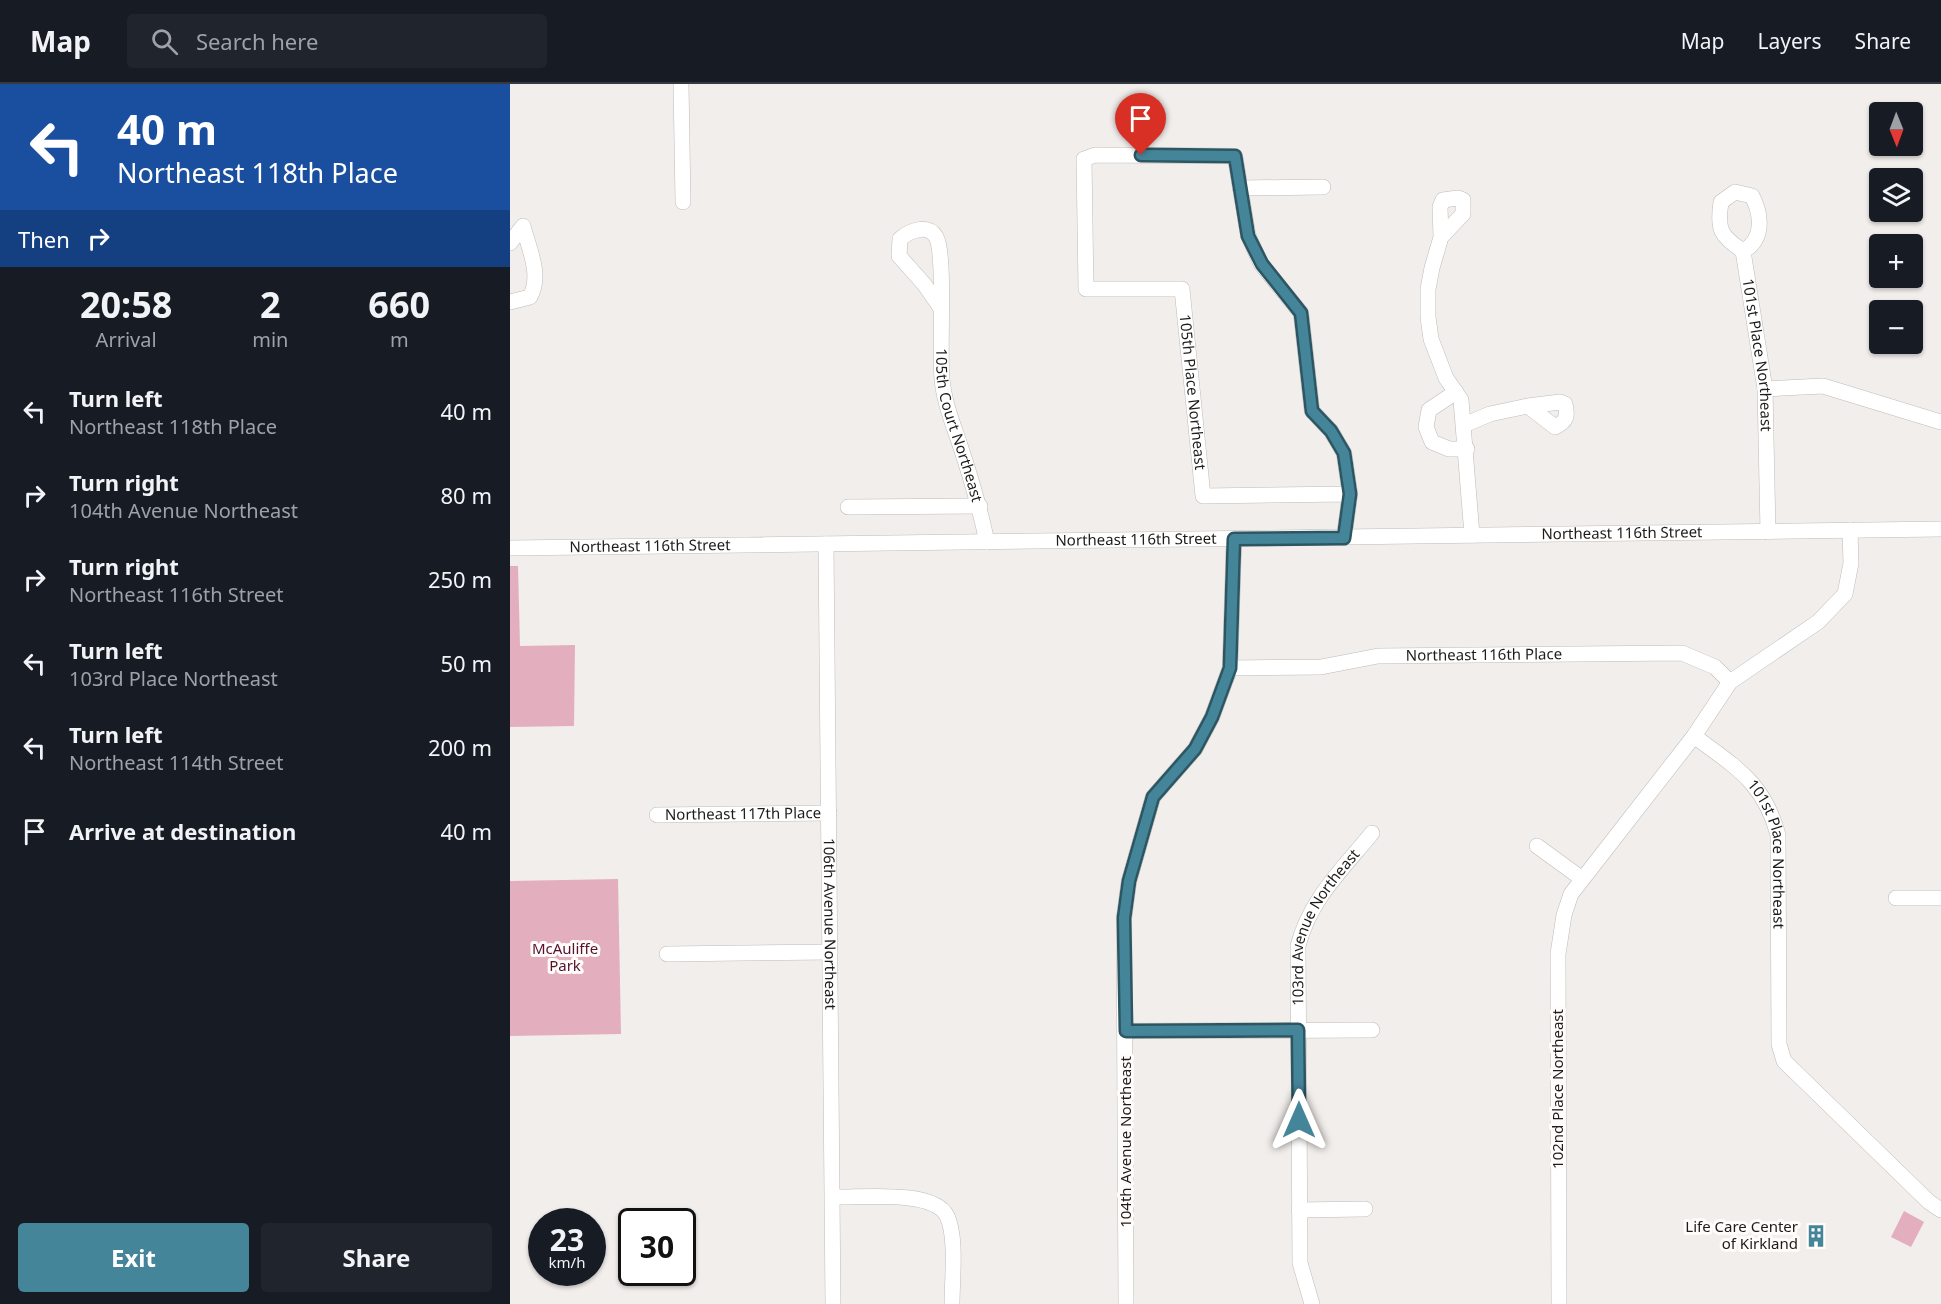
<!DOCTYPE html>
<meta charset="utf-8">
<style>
:root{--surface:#171b24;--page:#20242c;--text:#f1f3f6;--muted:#9ea1a6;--line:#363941;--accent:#458599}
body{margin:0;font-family:"Noto Sans",sans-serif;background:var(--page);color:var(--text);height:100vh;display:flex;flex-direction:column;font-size:22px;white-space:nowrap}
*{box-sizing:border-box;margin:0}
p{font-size:20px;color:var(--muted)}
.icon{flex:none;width:33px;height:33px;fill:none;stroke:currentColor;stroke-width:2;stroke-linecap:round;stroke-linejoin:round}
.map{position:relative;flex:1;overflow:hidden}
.sheet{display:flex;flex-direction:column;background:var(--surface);width:510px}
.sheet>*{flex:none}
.hud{background:#1a4fa0;color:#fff;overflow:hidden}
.needle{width:39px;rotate:179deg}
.fabs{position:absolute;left:1359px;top:18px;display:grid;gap:12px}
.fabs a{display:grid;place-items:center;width:54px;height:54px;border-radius:6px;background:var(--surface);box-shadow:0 2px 4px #0004;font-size:30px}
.speed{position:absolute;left:18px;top:1124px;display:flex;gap:12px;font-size:30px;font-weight:700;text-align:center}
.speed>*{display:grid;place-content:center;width:78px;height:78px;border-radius:50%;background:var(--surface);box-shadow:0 2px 4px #0004;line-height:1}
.speed small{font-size:15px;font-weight:400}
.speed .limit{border:3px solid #111;border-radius:9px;background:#fff;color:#111}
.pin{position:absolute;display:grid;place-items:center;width:51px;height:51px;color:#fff;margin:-62px -26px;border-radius:50% 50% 50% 0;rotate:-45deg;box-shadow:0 0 6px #0007}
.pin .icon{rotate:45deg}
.me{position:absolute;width:66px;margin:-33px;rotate:0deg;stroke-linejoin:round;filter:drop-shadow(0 0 4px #0008)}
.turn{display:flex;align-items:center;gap:21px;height:126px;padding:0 18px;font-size:27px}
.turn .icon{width:78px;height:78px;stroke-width:2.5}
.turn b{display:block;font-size:42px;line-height:51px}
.then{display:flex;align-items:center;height:57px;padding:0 18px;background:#0003;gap:12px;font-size:22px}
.eta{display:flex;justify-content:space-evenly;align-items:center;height:102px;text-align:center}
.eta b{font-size:36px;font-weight:700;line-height:42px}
.action{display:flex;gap:12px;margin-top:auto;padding:12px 18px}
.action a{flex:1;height:69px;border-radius:6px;background:var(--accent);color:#fff;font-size:24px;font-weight:700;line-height:69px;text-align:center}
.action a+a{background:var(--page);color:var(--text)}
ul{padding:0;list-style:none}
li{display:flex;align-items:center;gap:18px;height:84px;padding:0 18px}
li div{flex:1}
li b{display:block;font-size:22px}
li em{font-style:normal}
header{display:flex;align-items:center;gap:36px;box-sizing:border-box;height:84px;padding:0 30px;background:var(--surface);border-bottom:2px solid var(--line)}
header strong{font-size:28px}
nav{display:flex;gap:33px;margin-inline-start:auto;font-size:21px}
.search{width:420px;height:54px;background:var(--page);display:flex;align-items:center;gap:15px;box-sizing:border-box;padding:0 21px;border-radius:6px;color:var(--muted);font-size:22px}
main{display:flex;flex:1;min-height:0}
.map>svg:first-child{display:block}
</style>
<header>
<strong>Map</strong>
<div class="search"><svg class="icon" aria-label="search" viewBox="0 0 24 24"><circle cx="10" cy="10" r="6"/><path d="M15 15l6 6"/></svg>Search here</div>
<nav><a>Map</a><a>Layers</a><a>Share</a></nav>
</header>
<main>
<section class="sheet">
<div class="hud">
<div class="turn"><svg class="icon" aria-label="left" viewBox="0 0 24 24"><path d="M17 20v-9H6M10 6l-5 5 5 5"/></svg><div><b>40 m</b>Northeast 118th Place</div></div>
<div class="then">Then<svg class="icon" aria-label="right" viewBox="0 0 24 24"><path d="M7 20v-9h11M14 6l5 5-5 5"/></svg></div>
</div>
<div class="eta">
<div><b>20:58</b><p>Arrival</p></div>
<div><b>2</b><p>min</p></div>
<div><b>660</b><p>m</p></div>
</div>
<ul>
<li><svg class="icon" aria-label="left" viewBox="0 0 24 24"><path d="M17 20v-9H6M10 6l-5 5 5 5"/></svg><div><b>Turn left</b><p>Northeast 118th Place</p></div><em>40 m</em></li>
<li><svg class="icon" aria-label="right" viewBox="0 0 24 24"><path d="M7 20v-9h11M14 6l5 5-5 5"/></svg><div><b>Turn right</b><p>104th Avenue Northeast</p></div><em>80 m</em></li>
<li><svg class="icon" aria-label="right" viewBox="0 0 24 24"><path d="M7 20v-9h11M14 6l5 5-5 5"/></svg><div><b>Turn right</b><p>Northeast 116th Street</p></div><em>250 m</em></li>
<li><svg class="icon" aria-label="left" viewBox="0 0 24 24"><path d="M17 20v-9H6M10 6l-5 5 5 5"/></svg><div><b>Turn left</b><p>103rd Place Northeast</p></div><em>50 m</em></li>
<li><svg class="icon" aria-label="left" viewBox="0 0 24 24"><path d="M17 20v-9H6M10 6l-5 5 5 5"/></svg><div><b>Turn left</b><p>Northeast 114th Street</p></div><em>200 m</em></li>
<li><svg class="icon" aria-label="arrive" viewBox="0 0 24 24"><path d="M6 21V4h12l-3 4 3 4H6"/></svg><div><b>Arrive at destination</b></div><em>40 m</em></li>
</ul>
<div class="action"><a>Exit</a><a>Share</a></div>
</section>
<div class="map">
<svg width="1431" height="1220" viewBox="0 0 1431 1220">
<rect width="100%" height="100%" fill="#f2eeec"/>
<g fill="#e3aebe">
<polygon points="0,482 8,482 10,562 65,561 64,642 0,643"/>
<polygon points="108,795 111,950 0,952 0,797"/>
<polygon points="1394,1127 1414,1138 1401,1163 1381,1153"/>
</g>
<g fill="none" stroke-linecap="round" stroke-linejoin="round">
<g stroke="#bebbb8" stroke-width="16">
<g id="minor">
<polyline points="171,0 173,118"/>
<polyline points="730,104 813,103"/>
<polyline points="931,153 930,123 933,116 948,114 953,116 953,130 931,153 922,184 918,205 918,233 921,255 936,294 951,316 962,451"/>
<path d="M0,159L13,142C19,165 32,191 20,213L0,218"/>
<path id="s1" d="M1233,167C1254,156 1252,131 1242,112L1225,108L1211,118C1207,145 1210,152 1233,167L1255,305L1258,448"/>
<path id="s2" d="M430,223L414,200L389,172L390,155C399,147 418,139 426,153C436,169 429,269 432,295C434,318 443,340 450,361C461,394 470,425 477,458"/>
<polyline points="1255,305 1313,302 1431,338"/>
<polyline points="946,308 919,326 916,343 922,358 939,365 957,365"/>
<path d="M954,341L980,330L1018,322L1045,343C1057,337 1058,332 1055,320L1050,318L1018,322"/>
<polyline points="338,423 470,422"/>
<path id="s3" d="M834,454L840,410L834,369L821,347L802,327L791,229L751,180L738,151L725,72L585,71L574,75L576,205H672L693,412L840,410"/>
<path id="s4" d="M316,460L323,1220"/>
<path id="s5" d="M0,464L1431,445"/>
<path id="s6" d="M720,584L811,583L868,572L1172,569L1205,583L1220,598"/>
<path id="s7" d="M1184,652C1225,683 1254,698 1268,751L1269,960L1274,977L1419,1118L1431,1126"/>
<path id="s8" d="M147,731L319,729"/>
<polyline points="1027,762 1071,794"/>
<polyline points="1386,814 1431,814"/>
<polyline points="157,870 320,868"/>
<polyline points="616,947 862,946"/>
<path d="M323,1113C350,1114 424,1105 437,1132C447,1153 442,1196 442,1220"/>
<polyline points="789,1126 855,1125"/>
<polyline points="616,1220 614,834 619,797 643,713 685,665 702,633 720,584 724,455"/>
<path id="s9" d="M802,1220L790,1179L788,862C800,815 832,786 862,749"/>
<polyline points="1049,1220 1048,870 1054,831 1061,810 1184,652 1220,598 1308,538 1335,510 1341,479 1340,446"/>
</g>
</g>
<use href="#minor" stroke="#fff" stroke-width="15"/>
</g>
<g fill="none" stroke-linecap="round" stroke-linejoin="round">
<g stroke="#2d5663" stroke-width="15">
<polyline id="route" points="631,71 725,72 738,152 752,180 791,229 802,327 821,347 834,369 840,410 834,454 724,455 720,584 702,633 685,665 643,713 619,797 614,834 616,947 788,946 789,1036"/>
</g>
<use href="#route" stroke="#458599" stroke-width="10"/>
</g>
<defs>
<g id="building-bare" transform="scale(1.8)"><path d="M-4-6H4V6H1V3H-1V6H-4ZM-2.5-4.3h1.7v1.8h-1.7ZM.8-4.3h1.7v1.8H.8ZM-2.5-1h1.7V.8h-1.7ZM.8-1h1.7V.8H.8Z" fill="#458599" stroke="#fffcfa" stroke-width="2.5" paint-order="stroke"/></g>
</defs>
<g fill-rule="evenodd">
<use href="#building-bare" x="1306" y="1152"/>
</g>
<g text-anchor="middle" stroke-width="6" stroke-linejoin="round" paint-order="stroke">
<g font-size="15" fill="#1d1c1b" stroke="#fffcfa">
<text dy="5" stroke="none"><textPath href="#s1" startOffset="261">101st Place Northeast</textPath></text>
<text dy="5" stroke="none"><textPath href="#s3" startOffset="894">105th Place Northeast</textPath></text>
<text dy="5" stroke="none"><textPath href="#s2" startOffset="315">105th Court Northeast</textPath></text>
<text dy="5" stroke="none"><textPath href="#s5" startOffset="1112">Northeast 116th Street</textPath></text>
<text dy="5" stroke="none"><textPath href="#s5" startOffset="626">Northeast 116th Street</textPath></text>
<text dy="5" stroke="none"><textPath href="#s5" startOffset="140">Northeast 116th Street</textPath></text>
<text dy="5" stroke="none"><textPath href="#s6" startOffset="255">Northeast 116th Place</textPath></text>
<text dy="5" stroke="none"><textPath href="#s8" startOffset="86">Northeast 117th Place</textPath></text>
<text dy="5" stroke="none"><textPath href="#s7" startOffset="150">101st Place Northeast</textPath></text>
<text dy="5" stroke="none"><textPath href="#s4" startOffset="380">106th Avenue Northeast</textPath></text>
<text dy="5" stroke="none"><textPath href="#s9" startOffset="386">103rd Avenue Northeast</textPath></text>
<text transform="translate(1048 1005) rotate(-90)" y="5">102nd Place Northeast</text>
<text transform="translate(616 1058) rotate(-90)" y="5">104th Avenue Northeast</text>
</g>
<g font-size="15" fill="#55112f" stroke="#fffcfa">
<text x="55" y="870">McAuliffe<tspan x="55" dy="17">Park</tspan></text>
</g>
<g font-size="15" fill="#1d1c1b" stroke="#fffcfa" text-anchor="end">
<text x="1288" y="1148">Life Care Center<tspan x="1288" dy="17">of Kirkland</tspan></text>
</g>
</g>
</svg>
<div class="fabs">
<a><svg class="needle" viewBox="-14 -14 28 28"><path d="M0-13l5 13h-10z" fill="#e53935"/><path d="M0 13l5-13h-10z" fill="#9ea1a6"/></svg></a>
<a><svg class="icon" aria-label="layers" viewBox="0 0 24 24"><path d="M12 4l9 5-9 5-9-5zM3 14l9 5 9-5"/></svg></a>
<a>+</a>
<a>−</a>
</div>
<div class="speed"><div>23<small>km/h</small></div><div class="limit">30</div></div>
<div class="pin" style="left:631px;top:71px;background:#d93025"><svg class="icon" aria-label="arrive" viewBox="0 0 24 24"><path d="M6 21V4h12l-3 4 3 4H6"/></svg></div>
<svg class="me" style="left:789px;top:1036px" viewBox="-20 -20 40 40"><path d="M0-17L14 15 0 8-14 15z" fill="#458599" stroke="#fff" stroke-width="4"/></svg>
</div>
</main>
